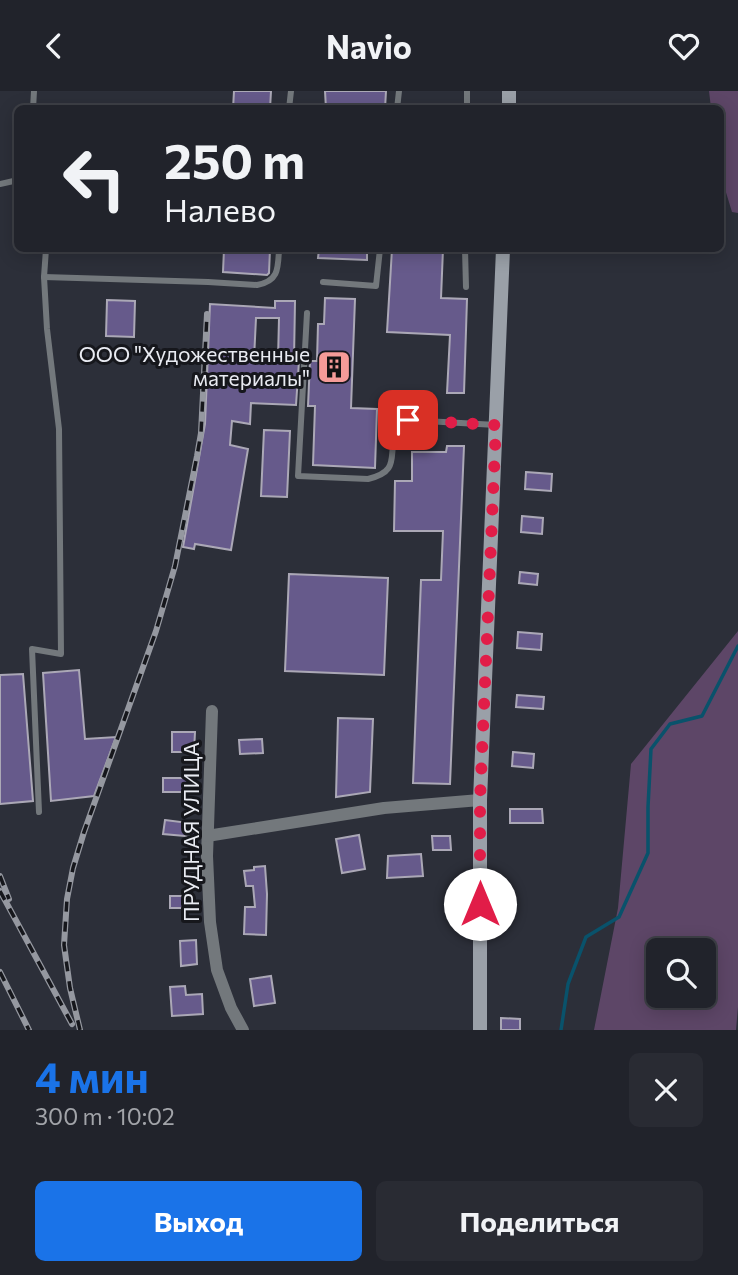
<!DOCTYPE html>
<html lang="ru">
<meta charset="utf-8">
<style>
:root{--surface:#21232b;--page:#292b33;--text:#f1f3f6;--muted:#a2a4a9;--line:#3e4047;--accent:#1a73e8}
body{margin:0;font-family:Commissioner,sans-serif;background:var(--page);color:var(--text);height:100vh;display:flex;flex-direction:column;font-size:26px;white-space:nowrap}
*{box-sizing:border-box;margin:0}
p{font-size:23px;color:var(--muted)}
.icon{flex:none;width:38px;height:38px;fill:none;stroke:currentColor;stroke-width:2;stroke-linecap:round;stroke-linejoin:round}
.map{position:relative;height:939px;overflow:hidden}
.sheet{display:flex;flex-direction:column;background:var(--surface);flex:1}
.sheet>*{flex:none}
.banner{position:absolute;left:14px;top:14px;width:710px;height:147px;border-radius:10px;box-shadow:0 4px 18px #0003,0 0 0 2px var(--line);background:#21232b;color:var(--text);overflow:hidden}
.controls{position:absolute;left:646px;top:847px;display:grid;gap:14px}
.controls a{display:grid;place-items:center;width:70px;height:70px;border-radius:10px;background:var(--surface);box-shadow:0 4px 18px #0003,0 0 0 2px var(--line);font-size:35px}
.pin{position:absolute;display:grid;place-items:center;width:60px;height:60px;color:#fff;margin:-30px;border-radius:14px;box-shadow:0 4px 10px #0006}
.me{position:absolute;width:77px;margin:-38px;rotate:0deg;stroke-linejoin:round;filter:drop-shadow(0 0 5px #0008)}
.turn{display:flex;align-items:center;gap:24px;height:147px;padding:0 35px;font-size:32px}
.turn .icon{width:91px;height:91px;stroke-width:2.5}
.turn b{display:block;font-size:49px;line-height:60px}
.round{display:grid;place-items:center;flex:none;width:74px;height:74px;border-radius:10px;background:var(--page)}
.summary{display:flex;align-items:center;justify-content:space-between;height:119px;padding:0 35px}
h1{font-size:42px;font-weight:700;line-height:52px;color:var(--accent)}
.action{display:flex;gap:14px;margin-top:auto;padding:14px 35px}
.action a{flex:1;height:80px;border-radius:10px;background:var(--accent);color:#fff;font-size:28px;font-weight:700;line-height:80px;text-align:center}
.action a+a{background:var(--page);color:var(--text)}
header{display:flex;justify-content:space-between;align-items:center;height:91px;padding:0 35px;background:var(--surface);font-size:32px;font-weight:700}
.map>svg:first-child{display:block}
</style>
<header><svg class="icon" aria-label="back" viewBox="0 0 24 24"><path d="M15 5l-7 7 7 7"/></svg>Navio<svg class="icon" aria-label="heart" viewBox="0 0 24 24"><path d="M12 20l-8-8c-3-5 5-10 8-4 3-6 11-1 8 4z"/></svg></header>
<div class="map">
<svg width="738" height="939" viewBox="0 0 738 939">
<rect width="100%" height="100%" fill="#2c2f39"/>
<g fill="#5d4667" fill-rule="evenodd">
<polygon points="709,0 738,0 738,122 732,121 721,85 721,18 711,17"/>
<path d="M738,540V916L736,939H594L618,817L631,673ZM658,859H704V905H658Z"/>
</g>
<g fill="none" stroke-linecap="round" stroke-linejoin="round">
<polyline stroke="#09526b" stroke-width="3.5" points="561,939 568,893 586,846 619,826 648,762 648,716 651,658 670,633 702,625 738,555"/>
</g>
<g fill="#665a8b" stroke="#aba8b6" stroke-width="2" fill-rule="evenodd">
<polygon points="234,0 271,0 270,18 233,18"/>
<polygon points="325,0 386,0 385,18 326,18"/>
<polygon points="224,158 270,158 269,182 267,184 223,181"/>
<polygon points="319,158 367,158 367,169 318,167"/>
<polygon points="392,158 443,158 441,207 467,208 464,302 447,302 450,244 387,241"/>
<polygon points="325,207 355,208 351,317 377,318 375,377 313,374 315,315 308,315 310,270 317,270 318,233 324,233"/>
<polygon points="107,209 135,210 134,246 106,245"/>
<path d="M275,210H295L294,269L299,270L296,314L251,312L250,333L232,330L230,354L248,358L231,459L195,453L194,458L183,456L205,333L210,213L275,217ZM256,227H279L278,269L254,268Z"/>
<polygon points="264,339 290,340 287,406 261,405"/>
<polygon points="447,355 464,355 450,693 413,692 421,489 441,489 443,440 394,440 395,390 412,390 412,361 446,361"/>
<polygon points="526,381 552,383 551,400 525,398"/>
<polygon points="522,425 543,427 542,443 521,441"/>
<polygon points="520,481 538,483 537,494 519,492"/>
<polygon points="289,483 388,487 384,584 285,580"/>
<polygon points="518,541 542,543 541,559 517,557"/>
<polygon points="79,579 85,648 116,646 94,705 51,710 43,582"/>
<polygon points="23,583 33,710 0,713 0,584"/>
<polygon points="517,604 544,606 543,618 516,616"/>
<polygon points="338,627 373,628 370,701 336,706"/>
<polygon points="172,641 195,641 194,661 172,661"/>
<polygon points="262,648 263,662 240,663 239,649"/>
<polygon points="513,661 534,663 533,677 512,675"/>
<rect x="163" y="687" width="31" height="14"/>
<polygon points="510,718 542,718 543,732 510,732"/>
<polygon points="165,729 197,733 196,746 163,743"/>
<polygon points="359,744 365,778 342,782 336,748"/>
<polygon points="432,745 450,745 451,759 433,759"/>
<polygon points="421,763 423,785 387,787 388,765"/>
<polygon points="265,775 267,803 266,844 244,843 245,816 255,816 253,795 246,795 244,780 254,779 254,776"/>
<rect x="170" y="805" width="23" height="12"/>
<polygon points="196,849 197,873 181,875 180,850"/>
<polygon points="271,885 275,912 254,915 250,888"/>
<polygon points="185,895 186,904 202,903 203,923 172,925 170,896"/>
<polygon points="501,927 520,928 520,939 501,939"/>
</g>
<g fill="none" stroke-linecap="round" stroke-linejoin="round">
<g stroke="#73787c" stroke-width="6">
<polyline points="33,18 34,0"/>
<polyline points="289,18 291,0"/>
<polyline points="397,18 399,0"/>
<polyline points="467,18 467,0"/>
<polyline points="0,93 18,89"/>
<polyline points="465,158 466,196"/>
<path d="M44,186L208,191L257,194C279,190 278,177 279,158"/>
<polyline points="323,191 376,195 380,158"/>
<path d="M307,222L298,385L368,388C402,380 387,363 396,343C398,338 404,333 408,329L496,334"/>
<polyline points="39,721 32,558 61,563 59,338 47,238 44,186 46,158"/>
</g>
<g stroke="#73787c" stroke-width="12">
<polyline points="212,620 207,765 210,831 217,879 231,917 243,939"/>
<polyline points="207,745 384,717 480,709"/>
</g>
<g stroke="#9aa0a8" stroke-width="14">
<polyline points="509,18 509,0"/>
<polyline points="480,939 480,709 503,158"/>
</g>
<g stroke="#9598a0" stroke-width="6">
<g id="rail">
<polyline points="0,785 9,808"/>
<polyline points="0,800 72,933"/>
<polyline points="0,881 29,939"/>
<polyline points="80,939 70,897 64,854 67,808 73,777 84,741 156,540 175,475 197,365 201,342 207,223"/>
</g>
</g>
<use href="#rail" stroke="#16171c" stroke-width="3.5" stroke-dasharray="10" stroke-linecap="butt"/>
</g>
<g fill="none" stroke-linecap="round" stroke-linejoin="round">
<polyline stroke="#e11d48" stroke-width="12" stroke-dasharray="0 21.6" points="408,329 496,334 480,709 480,813"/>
</g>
<defs>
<g id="building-square" transform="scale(1.75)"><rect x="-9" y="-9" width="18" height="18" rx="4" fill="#f59b98" stroke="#16171c"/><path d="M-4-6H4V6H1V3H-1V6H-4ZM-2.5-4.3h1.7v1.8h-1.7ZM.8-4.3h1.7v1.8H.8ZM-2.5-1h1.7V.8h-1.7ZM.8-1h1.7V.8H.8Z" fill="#111"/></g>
</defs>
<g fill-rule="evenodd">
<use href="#building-square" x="334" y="276"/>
</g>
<g text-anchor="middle" stroke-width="6" stroke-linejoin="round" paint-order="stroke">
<g font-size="21" fill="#e9ebf2" stroke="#16171c" text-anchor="end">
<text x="310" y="271">ООО "Художественные<tspan x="310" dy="24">материалы"</tspan></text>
</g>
<g font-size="21" fill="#e9ebf2" stroke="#16171c">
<text transform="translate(192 741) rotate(-90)" y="7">ПРУДНАЯ УЛИЦА</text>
</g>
</g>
</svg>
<div class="controls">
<a><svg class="icon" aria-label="search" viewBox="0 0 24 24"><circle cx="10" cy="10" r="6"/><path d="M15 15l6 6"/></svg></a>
</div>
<div class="pin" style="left:408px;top:329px;background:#d93025"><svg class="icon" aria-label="arrive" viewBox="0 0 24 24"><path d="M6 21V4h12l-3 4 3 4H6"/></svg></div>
<svg class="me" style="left:480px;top:813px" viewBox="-20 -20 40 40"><circle r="19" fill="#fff"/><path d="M0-13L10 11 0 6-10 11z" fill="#e11d48"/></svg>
<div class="banner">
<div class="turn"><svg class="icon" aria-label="left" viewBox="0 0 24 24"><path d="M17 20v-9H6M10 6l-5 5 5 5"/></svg><div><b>250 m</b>Налево</div></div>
</div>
</div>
<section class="sheet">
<div class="summary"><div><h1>4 мин</h1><p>300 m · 10:02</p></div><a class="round"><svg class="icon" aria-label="close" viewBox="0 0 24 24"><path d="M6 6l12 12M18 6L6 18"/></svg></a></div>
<div class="action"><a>Выход</a><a>Поделиться</a></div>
</section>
